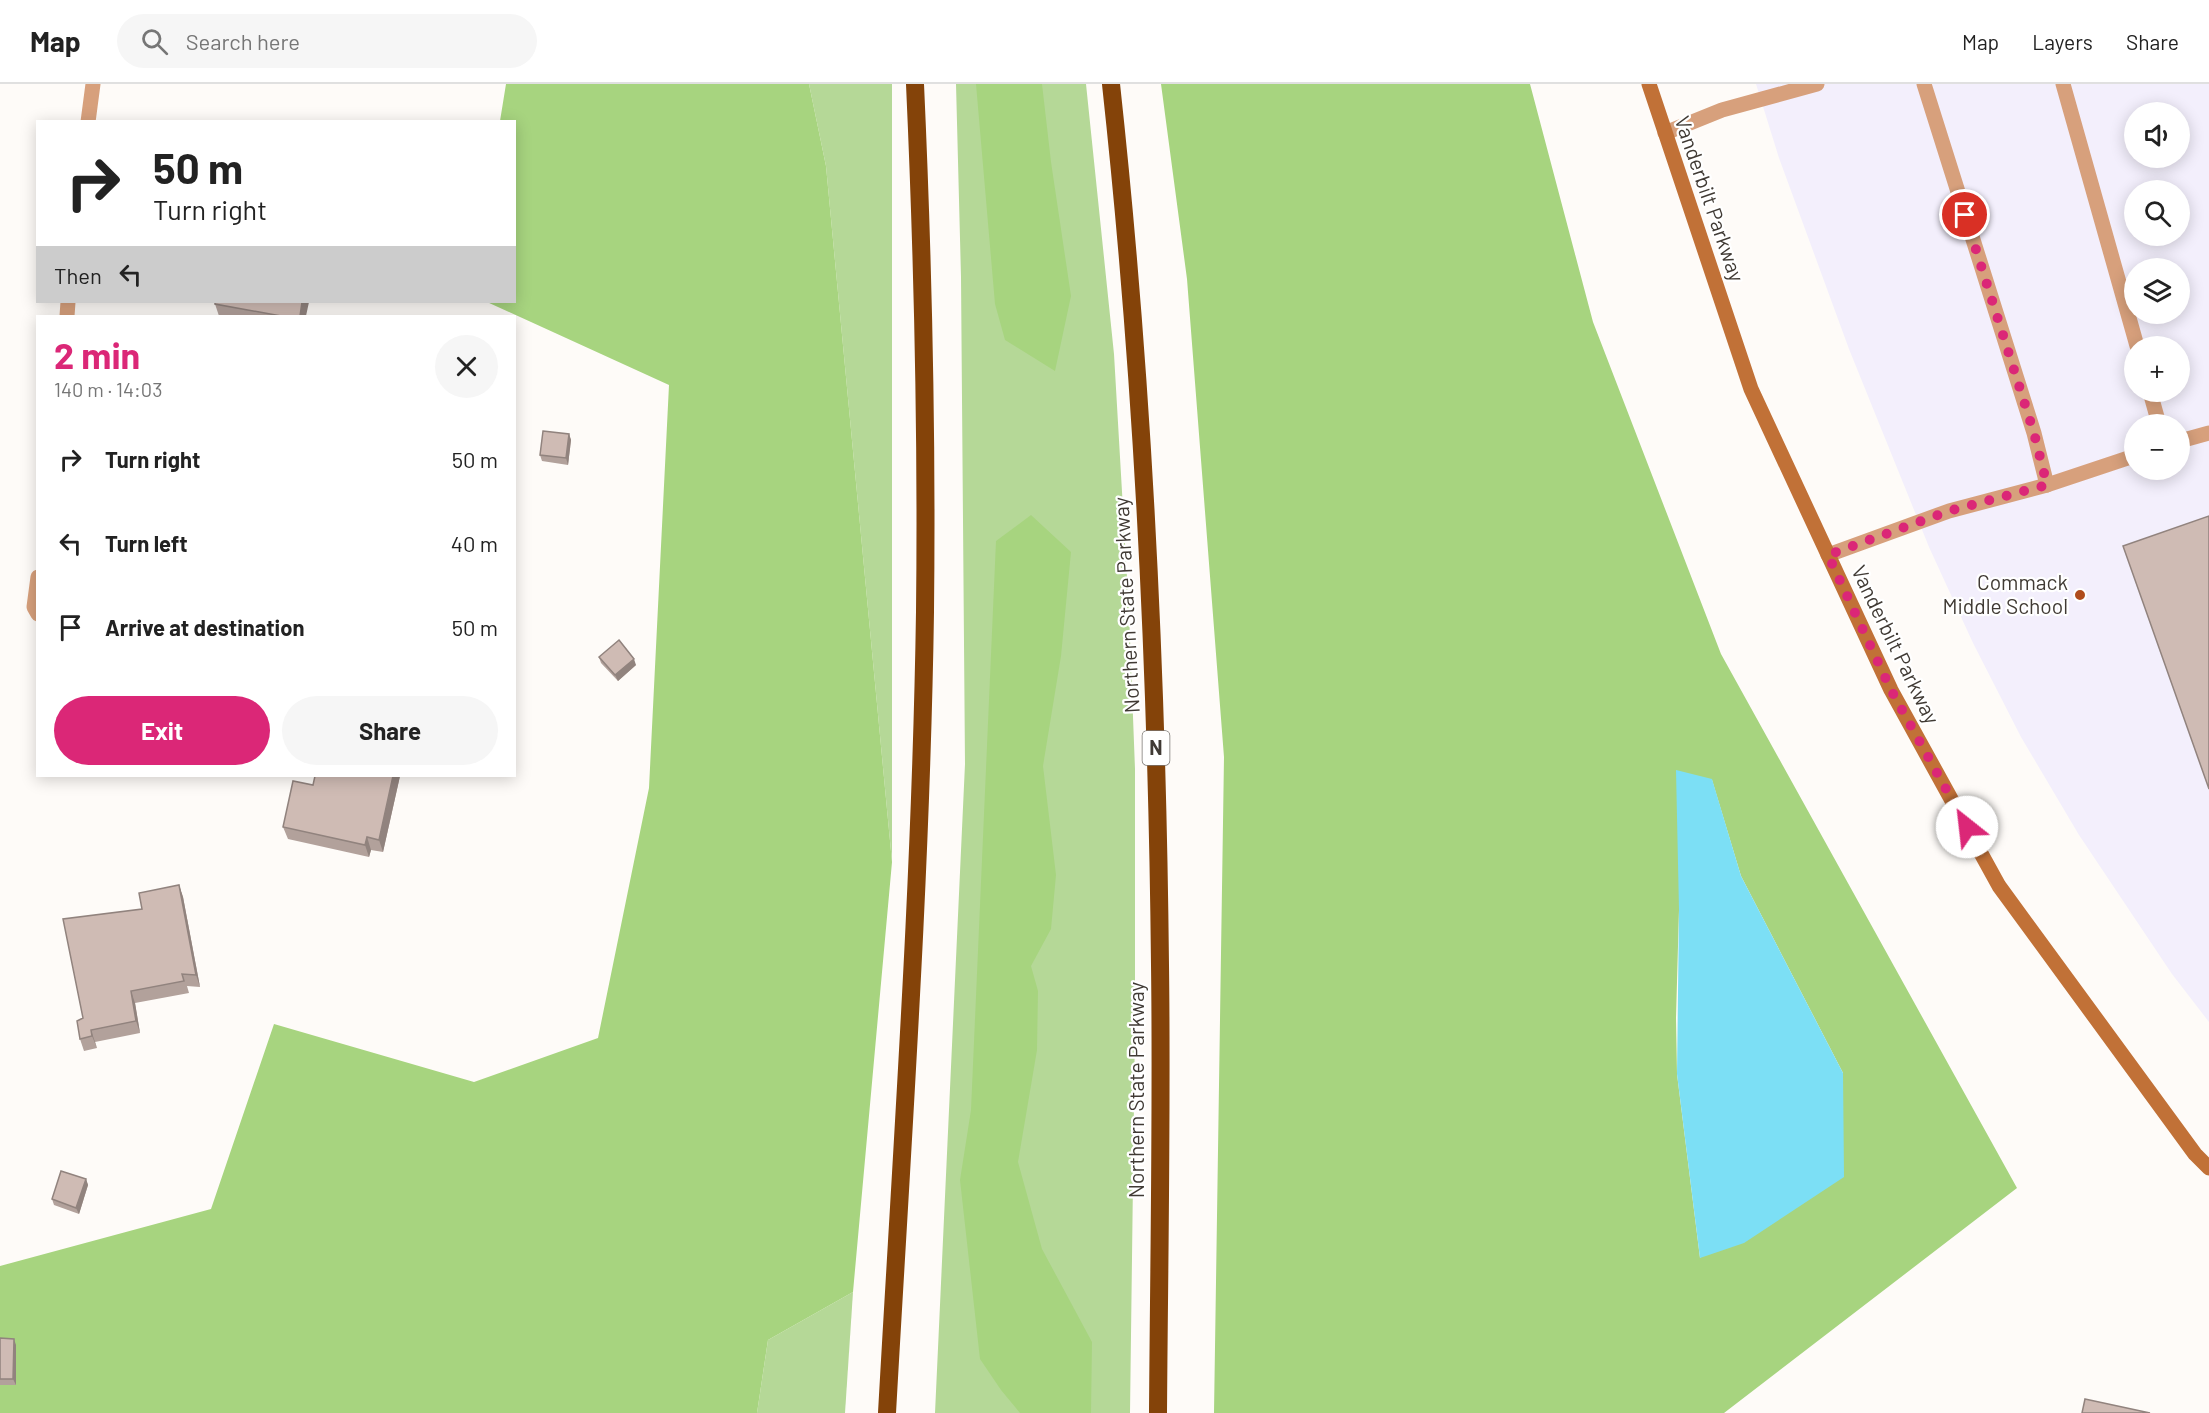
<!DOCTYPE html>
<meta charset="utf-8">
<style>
:root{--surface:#fff;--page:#f6f6f6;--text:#222;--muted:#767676;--line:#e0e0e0;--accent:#db2777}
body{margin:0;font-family:Barlow,sans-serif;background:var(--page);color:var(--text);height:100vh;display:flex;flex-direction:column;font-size:22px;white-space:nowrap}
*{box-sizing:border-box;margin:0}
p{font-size:20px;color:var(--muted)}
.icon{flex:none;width:33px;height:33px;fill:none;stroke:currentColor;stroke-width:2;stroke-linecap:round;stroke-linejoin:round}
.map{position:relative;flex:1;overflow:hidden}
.side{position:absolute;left:36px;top:231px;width:480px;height:462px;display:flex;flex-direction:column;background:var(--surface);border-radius:0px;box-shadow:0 3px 15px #0003}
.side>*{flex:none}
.banner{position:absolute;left:36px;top:36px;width:480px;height:183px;border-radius:0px;box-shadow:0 3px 15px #0003;background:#fff;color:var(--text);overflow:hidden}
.tools{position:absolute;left:2124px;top:18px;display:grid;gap:12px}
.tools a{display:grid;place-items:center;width:66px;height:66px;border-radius:50%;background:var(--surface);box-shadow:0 3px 15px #0003;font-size:30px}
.pin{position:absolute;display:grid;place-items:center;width:51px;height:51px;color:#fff;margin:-26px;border:3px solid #fff;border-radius:50%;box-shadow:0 2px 6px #0007}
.me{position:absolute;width:66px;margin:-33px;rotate:331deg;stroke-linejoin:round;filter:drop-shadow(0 0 4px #0008)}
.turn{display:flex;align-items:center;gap:21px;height:126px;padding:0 18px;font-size:27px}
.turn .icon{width:78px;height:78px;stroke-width:2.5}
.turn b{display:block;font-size:42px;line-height:51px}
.then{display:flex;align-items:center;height:57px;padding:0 18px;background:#0003;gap:12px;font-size:22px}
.round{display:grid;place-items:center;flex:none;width:63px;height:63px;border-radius:32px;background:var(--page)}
.summary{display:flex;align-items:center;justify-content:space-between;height:102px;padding:0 18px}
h1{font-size:36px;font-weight:700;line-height:45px;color:var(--accent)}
.cta{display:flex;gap:12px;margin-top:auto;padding:12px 18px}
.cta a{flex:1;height:69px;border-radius:36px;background:var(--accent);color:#fff;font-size:24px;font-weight:700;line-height:69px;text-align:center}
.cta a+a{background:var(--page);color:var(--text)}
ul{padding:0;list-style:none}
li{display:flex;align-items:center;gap:18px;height:84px;padding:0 18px}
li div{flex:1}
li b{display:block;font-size:22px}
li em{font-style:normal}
header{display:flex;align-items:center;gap:36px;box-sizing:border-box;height:84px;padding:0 30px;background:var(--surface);border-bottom:2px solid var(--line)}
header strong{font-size:28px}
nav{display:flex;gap:33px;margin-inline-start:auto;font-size:21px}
.search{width:420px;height:54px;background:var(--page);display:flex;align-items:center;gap:15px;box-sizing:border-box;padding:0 21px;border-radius:33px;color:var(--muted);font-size:22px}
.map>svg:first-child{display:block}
</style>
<header>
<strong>Map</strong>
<div class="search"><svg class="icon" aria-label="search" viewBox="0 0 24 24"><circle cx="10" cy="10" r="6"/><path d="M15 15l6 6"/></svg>Search here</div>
<nav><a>Map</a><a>Layers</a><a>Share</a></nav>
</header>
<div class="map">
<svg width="2209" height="1329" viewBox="0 0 2209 1329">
<rect width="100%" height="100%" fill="#fefbf8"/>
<path fill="#f3effc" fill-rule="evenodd" d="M1756,0H2209V938L2172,890L2079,751L2021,653L1973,559L1929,463L1849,265L1779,74ZM2134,28H2180V74H2134ZM2134,106H2180V152H2134ZM2134,184H2180V230H2134ZM2134,262H2180V308H2134ZM2134,340H2180V386H2134Z"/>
<g fill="#b5d897">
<polygon points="809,0 892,0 892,778 826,82"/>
<polygon points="956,0 1086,0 1114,270 1129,528 1135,685 1135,941 1130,1329 935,1329 965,680 961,193"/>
<polygon points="853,1208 845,1329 757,1329 768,1256"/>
</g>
<g fill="#a7d47f" fill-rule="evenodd">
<polygon points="506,0 809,0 826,82 892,778 853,1208 768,1256 757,1329 0,1329 0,1182 211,1125 274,940 474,998 598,954 649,704 669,301 487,218 514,218 514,38 500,37"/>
<polygon points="976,0 1042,0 1051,78 1071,212 1055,287 1005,256 995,220"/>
<path d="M1161,0H1530L1593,238L1721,570L2017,1104L1724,1329H1214L1224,673L1187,195ZM1712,696L1741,792L1843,989L1700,1174L1677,990L1676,934L1679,826Z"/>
<polygon points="1031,431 1071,468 1061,572 1043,682 1056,791 1051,845 1031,882 1038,907 1037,966 1018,1078 1042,1165 1092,1258 1091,1329 1020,1329 1001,1306 980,1275 960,1096 971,1026 996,457"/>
</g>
<polygon fill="#7cdff5" points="1676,686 1712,695 1741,792 1843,989 1844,1093 1744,1159 1700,1174 1677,990 1679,826"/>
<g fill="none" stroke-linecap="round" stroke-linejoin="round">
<g stroke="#d7a07c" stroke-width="15">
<polyline points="1924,0 2034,349 2047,401"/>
<polyline points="2063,0 2137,262"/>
<polyline points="1665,49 1722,26 1817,0"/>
<polyline points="2150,308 2159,340"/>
<polyline points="2180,357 2209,349"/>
<polyline points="1828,471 1949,427 2047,401 2134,372"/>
</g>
<g stroke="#d7a07c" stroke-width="15">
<polyline points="88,38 93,0"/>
<polyline points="67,232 68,218"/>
<polyline points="38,493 34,523 38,530"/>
</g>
<polyline stroke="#c17137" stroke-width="15" points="1649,0 1751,305 1891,606 1999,802 2195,1070 2209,1084"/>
<g stroke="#844309" stroke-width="18">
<path d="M1111,0C1143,293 1157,587 1160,881C1162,1030 1159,1180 1158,1329"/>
<path d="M887,1329C902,1062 921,795 925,528C927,352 923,176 915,0"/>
</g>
</g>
<g fill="#b2a19b">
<polygon points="215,220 306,232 219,232"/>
<polygon points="569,350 571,356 568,381 542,377 540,371"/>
<polygon points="599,573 636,581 618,597 601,579"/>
<polygon points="400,692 383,768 371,766 369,773 288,755 283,743 313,701"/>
<polygon points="179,801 183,813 200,903 187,902 189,909 135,919 140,949 95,958 97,964 84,967 80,955 83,934 142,825"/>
<polygon points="86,1095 88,1101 79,1130 54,1121 52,1115"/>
<polygon points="0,1254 16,1261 16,1301 0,1301"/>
</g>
<g fill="#91837e">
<polygon points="302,218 309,218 306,232 300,232"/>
<polygon points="569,350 571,356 568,381 566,374"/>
<polygon points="634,575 636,581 618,597 615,591"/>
<polygon points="393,692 400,692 383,768 379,756"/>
<polygon points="367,753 371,766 369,773 365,761"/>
<polygon points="179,801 183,813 200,903 196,891"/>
<polygon points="131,907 135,919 140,949 136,937"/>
<polygon points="91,946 97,964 92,952"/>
<polygon points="86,1095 88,1101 79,1130 76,1124"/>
<polygon points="14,1255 16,1261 16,1301 13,1295"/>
</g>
<g fill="#cfbbb4" stroke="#91837e" stroke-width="1.5">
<polygon points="215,218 302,218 300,232 281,232 215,220"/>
<polygon points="543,347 569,350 566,374 540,371"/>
<polygon points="2209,432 2209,705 2123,462"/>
<polygon points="619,556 634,575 615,591 599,573"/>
<polygon points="315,692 393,692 379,756 367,753 365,761 283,743 293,697 313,701"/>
<polygon points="179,801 196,891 182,890 184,897 131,907 136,937 91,946 92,952 80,955 77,937 83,934 63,835 142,825 139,809"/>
<polygon points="61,1087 86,1095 76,1124 52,1115"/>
<polygon points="0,1254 14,1255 13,1295 0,1295"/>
<polygon points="2085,1315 2150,1329 2082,1329"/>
</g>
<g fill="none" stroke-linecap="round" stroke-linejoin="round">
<polyline stroke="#db2777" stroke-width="10" stroke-dasharray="0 18" points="1965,131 2034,349 2047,401 1949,427 1828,471 1891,606 1967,743"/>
</g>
<circle fill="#b04c1c" stroke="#fff" stroke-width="2" cx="2080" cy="511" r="6"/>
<g text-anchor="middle" stroke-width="4.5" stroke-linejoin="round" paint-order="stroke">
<rect fill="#fff" stroke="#797571" stroke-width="1.5" x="1142.5" y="647" width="27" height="34" rx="4.5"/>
<g font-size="20" font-weight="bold" fill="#403a34">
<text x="1156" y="671">N</text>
</g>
<g font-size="21" fill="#403a34" stroke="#fff">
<text transform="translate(1709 115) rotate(71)" y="7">Vanderbilt Parkway</text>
<text transform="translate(1127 521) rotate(-93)" y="7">Northern State Parkway</text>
<text transform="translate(1895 561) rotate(64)" y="7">Vanderbilt Parkway</text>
<text transform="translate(1137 1006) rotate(-90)" y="7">Northern State Parkway</text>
</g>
<g font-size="21" fill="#403a34" stroke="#fff" text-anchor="end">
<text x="2068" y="506">Commack<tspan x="2068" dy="24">Middle School</tspan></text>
</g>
</g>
</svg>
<div class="tools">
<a><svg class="icon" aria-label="sound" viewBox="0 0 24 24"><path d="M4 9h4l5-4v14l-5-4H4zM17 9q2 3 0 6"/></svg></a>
<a><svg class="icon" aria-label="search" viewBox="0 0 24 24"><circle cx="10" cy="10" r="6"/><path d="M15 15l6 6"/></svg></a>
<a><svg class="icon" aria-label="layers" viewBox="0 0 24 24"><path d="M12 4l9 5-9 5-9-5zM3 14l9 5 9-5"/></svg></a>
<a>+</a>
<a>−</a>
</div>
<div class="pin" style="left:1965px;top:131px;background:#d93025"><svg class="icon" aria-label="arrive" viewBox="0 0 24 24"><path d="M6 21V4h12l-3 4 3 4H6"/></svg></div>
<svg class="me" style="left:1967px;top:743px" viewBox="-20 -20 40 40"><circle r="19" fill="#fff"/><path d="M0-13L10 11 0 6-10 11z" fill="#db2777"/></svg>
<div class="banner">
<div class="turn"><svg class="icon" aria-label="right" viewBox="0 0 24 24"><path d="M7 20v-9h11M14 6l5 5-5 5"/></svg><div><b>50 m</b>Turn right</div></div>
<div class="then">Then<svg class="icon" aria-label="left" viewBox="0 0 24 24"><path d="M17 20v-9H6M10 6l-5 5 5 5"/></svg></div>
</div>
<section class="side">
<div class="summary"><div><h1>2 min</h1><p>140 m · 14:03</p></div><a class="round"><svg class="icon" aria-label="close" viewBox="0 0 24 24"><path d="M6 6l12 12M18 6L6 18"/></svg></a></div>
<ul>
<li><svg class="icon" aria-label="right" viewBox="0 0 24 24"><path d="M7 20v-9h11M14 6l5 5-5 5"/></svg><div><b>Turn right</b></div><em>50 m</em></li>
<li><svg class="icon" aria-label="left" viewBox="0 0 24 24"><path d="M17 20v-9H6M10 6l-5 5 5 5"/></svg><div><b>Turn left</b></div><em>40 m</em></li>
<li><svg class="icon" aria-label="arrive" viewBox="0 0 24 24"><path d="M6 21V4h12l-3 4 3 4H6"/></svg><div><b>Arrive at destination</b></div><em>50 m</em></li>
</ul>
<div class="cta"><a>Exit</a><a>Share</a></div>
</section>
</div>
